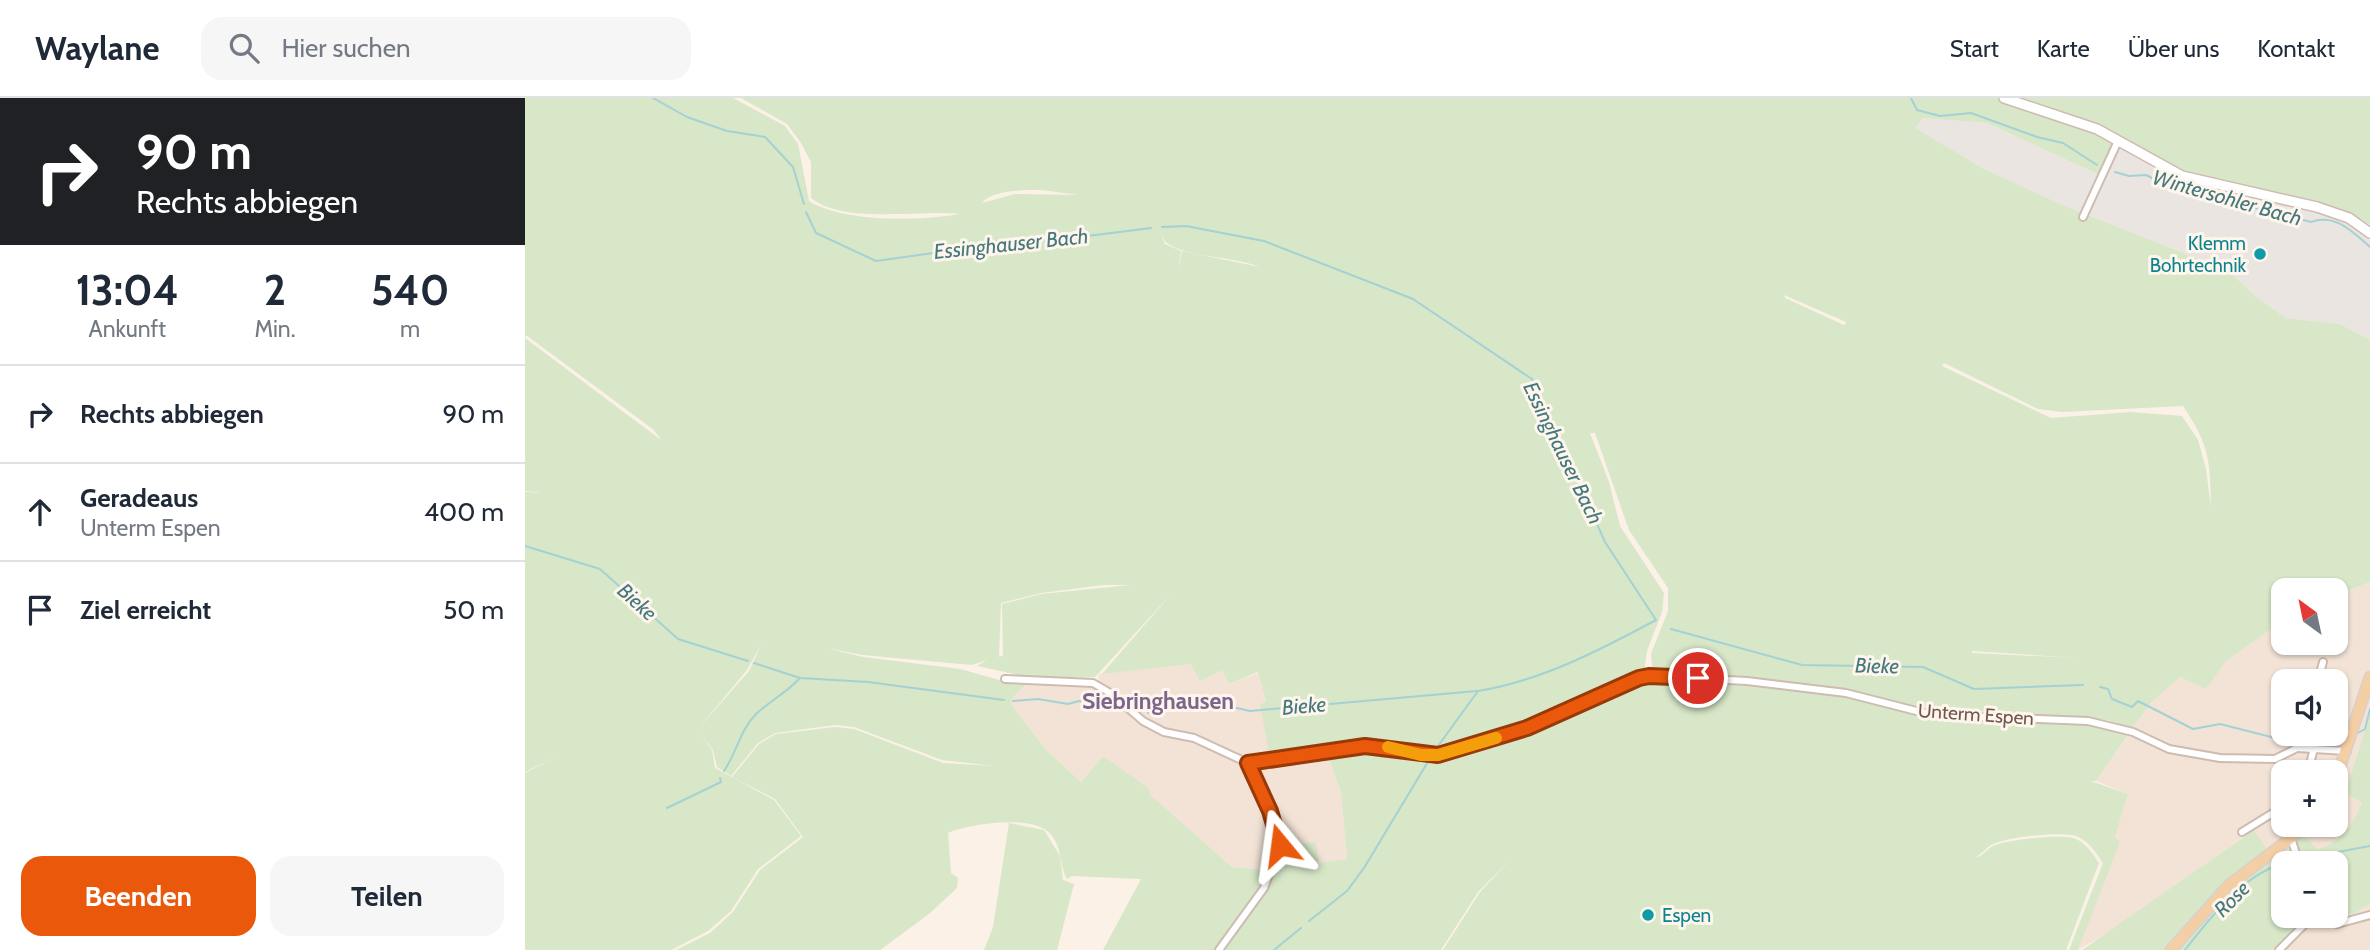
<!DOCTYPE html>
<html lang="de">
<meta charset="utf-8">
<style>
:root{--surface:#fff;--page:#f6f6f7;--text:#1f2937;--muted:#747a83;--line:#e0e1e3;--accent:#ea580c}
body{margin:0;font-family:Cabin,sans-serif;background:var(--page);color:var(--text);height:100vh;display:flex;flex-direction:column;font-size:26px;white-space:nowrap}
*{box-sizing:border-box;margin:0}
p{font-size:23px;color:var(--muted)}
.icon{flex:none;width:38px;height:38px;fill:none;stroke:currentColor;stroke-width:2;stroke-linecap:round;stroke-linejoin:round}
.map{position:relative;flex:1;overflow:hidden}
.side{display:flex;flex-direction:column;background:var(--surface);width:525px}
.side>*{flex:none}
.top-card{background:#202124;color:#fff;overflow:hidden}
.needle{width:46px;rotate:327deg}
.fabs{position:absolute;left:1746px;top:480px;display:grid;gap:14px}
.fabs a{display:grid;place-items:center;width:77px;height:77px;border-radius:14px;background:var(--surface);box-shadow:0 2px 5px #0004;font-size:35px}
.pin{position:absolute;display:grid;place-items:center;width:60px;height:60px;color:#fff;margin:-30px;border:4px solid #fff;border-radius:50%;box-shadow:0 2px 7px #0007}
.me{position:absolute;width:77px;margin:-38px;rotate:344deg;stroke-linejoin:round;filter:drop-shadow(0 0 5px #0008)}
.turn{display:flex;align-items:center;gap:24px;height:147px;padding:0 21px;font-size:32px}
.turn .icon{width:91px;height:91px;stroke-width:2.5}
.turn b{display:block;font-size:49px;line-height:60px}
.eta{display:flex;justify-content:space-evenly;align-items:center;height:119px;text-align:center}
.eta b{font-size:42px;font-weight:700;line-height:49px}
.primary-button{display:flex;gap:14px;margin-top:auto;padding:14px 21px}
.primary-button a{flex:1;height:80px;border-radius:21px;background:var(--accent);color:#fff;font-size:28px;font-weight:700;line-height:80px;text-align:center}
.primary-button a+a{background:var(--page);color:var(--text)}
ul{padding:0;list-style:none}
li{display:flex;align-items:center;gap:21px;height:98px;padding:0 21px;border-top:2px solid var(--line)}
li div{flex:1}
li b{display:block;font-size:26px}
li em{font-style:normal}
header{display:flex;align-items:center;gap:42px;box-sizing:border-box;height:98px;padding:0 35px;background:var(--surface);border-bottom:2px solid var(--line)}
header strong{font-size:33px}
nav{display:flex;gap:38px;margin-inline-start:auto;font-size:24px}
.search{width:490px;height:63px;background:var(--page);display:flex;align-items:center;gap:18px;box-sizing:border-box;padding:0 24px;border-radius:21px;color:var(--muted);font-size:26px}
main{display:flex;flex:1;min-height:0}
.map>svg:first-child{display:block}
</style>
<header>
<strong>Waylane</strong>
<div class="search"><svg class="icon" aria-label="search" viewBox="0 0 24 24"><circle cx="10" cy="10" r="6"/><path d="M15 15l6 6"/></svg>Hier suchen</div>
<nav><a>Start</a><a>Karte</a><a>Über uns</a><a>Kontakt</a></nav>
</header>
<main>
<section class="side">
<div class="top-card">
<div class="turn"><svg class="icon" aria-label="right" viewBox="0 0 24 24"><path d="M7 20v-9h11M14 6l5 5-5 5"/></svg><div><b>90 m</b>Rechts abbiegen</div></div>
</div>
<div class="eta">
<div><b>13:04</b><p>Ankunft</p></div>
<div><b>2</b><p>Min.</p></div>
<div><b>540</b><p>m</p></div>
</div>
<ul>
<li><svg class="icon" aria-label="right" viewBox="0 0 24 24"><path d="M7 20v-9h11M14 6l5 5-5 5"/></svg><div><b>Rechts abbiegen</b></div><em>90 m</em></li>
<li><svg class="icon" aria-label="ahead" viewBox="0 0 24 24"><path d="M12 20V5M6 11l6-6 6 6"/></svg><div><b>Geradeaus</b><p>Unterm Espen</p></div><em>400 m</em></li>
<li><svg class="icon" aria-label="arrive" viewBox="0 0 24 24"><path d="M6 21V4h12l-3 4 3 4H6"/></svg><div><b>Ziel erreicht</b></div><em>50 m</em></li>
</ul>
<div class="primary-button"><a>Beenden</a><a>Teilen</a></div>
</section>
<div class="map">
<svg width="1845" height="852" viewBox="0 0 1845 852">
<rect width="100%" height="100%" fill="#fbf1e7"/>
<g fill="#f2e3d6" fill-rule="evenodd">
<path d="M1845,484V616L1820,695L1837,705L1828,726L1804,749L1792,751L1742,752L1728,732L1589,831L1553,852L1594,744L1590,739L1603,696L1571,683L1625,606L1655,579L1681,590L1701,563L1759,522V544H1811V497ZM1759,583H1811V635H1759ZM1759,674H1811V726H1759Z"/>
<polygon points="666,566 697,572 704,586 734,575 741,603 745,662 801,653 816,694 822,761 793,765 791,744 756,746 744,772 707,769 578,658 556,684 521,652 486,606 487,600 502,585 559,587 573,584 574,576"/>
<polygon points="1845,806 1845,852 1747,852 1783,817 1829,816"/>
</g>
<polygon fill="#ebe5e1" points="1397,20 1462,25 1573,77 1588,45 1653,82 1811,119 1845,141 1845,242 1815,226 1761,220 1730,198 1704,173 1540,108 1461,72 1389,30"/>
<g fill="#d7e7c7" fill-rule="evenodd">
<path d="M0,0H208L260,28L273,46L284,103C319,125 395,123 435,116C392,111 321,127 286,100V64L276,45L262,26L216,0H1845V127L1815,111L1672,79L1590,38L1574,77L1462,25L1398,20L1390,30L1461,72L1540,108L1704,173L1730,198L1761,220L1815,226L1845,242V484L1811,497V492H1759V522L1701,563L1681,591L1655,579L1625,606L1607,631L1583,622L1422,617L1322,593L1128,577L1126,556L1143,513V490L1104,432L1070,335H1065L1084,384L1095,428L1139,495L1137,514L1122,553L1119,574L957,643L914,655L897,656L872,649L841,647L745,660L735,607L741,603L733,574L704,586L697,572L675,583L666,566L577,576L648,494L570,579L508,580L452,568L462,562L447,567L338,557L301,550L338,559L435,571L478,583L502,585L487,600L486,606L521,652L556,684L578,658L623,690L625,697L707,769L744,772L738,789L692,852H578L616,781L547,778L542,781C535,769 537,752 528,739C513,715 445,725 423,735L426,775L433,780L432,790L404,816L355,852H151L185,835L208,814L235,772L278,739L250,701L207,679L234,646L251,636L310,629L329,631L418,665L470,668L417,662L329,629L310,627L250,635L233,645L206,678L192,669L188,652L175,635L187,652L190,670L249,702L276,738L233,771L206,813L183,833L146,852H0V675L31,659L0,674V394L18,395L0,393ZM517,92L553,97L490,96L457,105C468,91 501,92 517,92ZM633,131C635,135 638,142 642,145C660,159 712,159 735,169L657,153L653,174L656,153L640,146ZM1259,197L1321,224V225L1319,227L1260,200ZM1,237L129,332L136,342L0,240ZM1419,265L1513,311L1537,314L1658,308C1685,348 1685,363 1686,411L1681,371L1673,342L1657,318L1606,314L1526,320L1417,268ZM578,487H606L516,496L477,506L478,557L474,559L476,505L516,495ZM237,545L224,573L172,632L222,572ZM1447,553L1554,560L1447,555Z"/>
<path d="M1128,579L1320,597L1391,616L1421,620L1588,628L1605,634L1571,683H1566L1603,696L1590,739L1595,744L1553,852H1544L1578,765C1571,755 1564,743 1551,738C1536,733 1483,739 1468,746C1461,749 1457,756 1450,760C1457,759 1461,752 1468,748C1481,742 1538,735 1551,741C1561,745 1568,756 1574,765L1541,852H918L955,794L987,760L953,794L916,852H695L735,800L758,746L791,744L794,765L822,761L816,694L801,653L840,649L870,652L913,661L955,649Z"/>
<path d="M1845,616V806L1829,816H1811V765H1759V817H1783L1747,852H1557L1729,732L1742,752L1771,730L1792,751C1815,746 1828,726 1837,705L1820,695Z"/>
<polygon points="484,725 519,732 535,758 538,782 549,786 532,852 459,852 468,829"/>
</g>
<g fill="none" stroke-linecap="round" stroke-linejoin="round">
<g stroke="#a4d1d4" stroke-width="2">
<polyline points="128,0 162,19 202,33 240,39 268,69 279,106"/>
<polyline points="1386,0 1392,12 1415,18 1446,15 1512,39 1538,45 1572,67"/>
<path d="M1590,74L1604,78L1621,77L1645,89L1786,124C1810,115 1828,134 1845,149"/>
<polyline points="281,114 291,135 351,163 451,149 473,143 523,143 626,130"/>
<path d="M637,129L661,128L739,143L888,201L1007,281L1080,444L1131,522C1075,552 1016,583 953,593L908,655"/>
<polyline points="0,448 75,471 153,541 223,563"/>
<polyline points="1146,531 1277,567 1398,569 1449,591 1558,587"/>
<polyline points="229,565 275,580 343,584 479,602"/>
<polyline points="1575,589 1583,591 1587,601 1607,609 1613,603 1668,631 1695,626 1766,644"/>
<polyline points="488,603 513,601 543,606 554,603 598,610"/>
<polyline points="689,605 725,613 952,593"/>
<polyline points="623,615 668,600"/>
<polyline points="1831,636 1840,631 1845,611"/>
<polyline points="1778,644 1810,645 1818,633 1822,634"/>
<path d="M199,673C212,654 215,632 231,616C245,603 261,595 274,581"/>
<polyline points="142,710 196,684 195,680"/>
<polyline points="1776,761 1845,748"/>
<polyline points="784,823 822,793 839,770 904,662"/>
<polyline points="749,852 776,830"/>
<path d="M1660,852C1689,815 1722,771 1770,762"/>
</g>
<g stroke="#cebbb1" stroke-width="10">
<g id="street">
<polyline points="1558,119 1593,43"/>
<polyline points="480,581 568,585 587,596 618,623 639,634 669,640 723,665 745,713 755,747 739,790 694,852"/>
<polyline points="1793,583 1798,564"/>
<polyline points="1771,635 1772,650"/>
<polyline points="1772,650 1822,653"/>
<polyline points="723,665 840,648 913,658 1002,630 1124,578 1222,583 1321,595 1407,617 1563,623 1608,634 1644,651 1695,660 1750,661 1772,650"/>
<polyline points="1783,674 1789,650"/>
<polyline points="1717,734 1759,708"/>
<polyline points="1766,740 1774,765"/>
<polyline points="1791,817 1812,826 1845,817"/>
<polyline points="1754,852 1789,817"/>
</g>
</g>
<g stroke="#d0baaf" stroke-width="12">
<polyline id="secondary" points="1479,0 1572,31 1657,78 1792,109 1824,120 1845,135"/>
</g>
<g stroke="#d8d0cd" stroke-width="13">
<g id="primary">
<polyline points="1811,681 1845,579"/>
<polyline points="1646,852 1703,788 1784,726"/>
</g>
</g>
<use href="#street" stroke="#fff" stroke-width="6"/>
<use href="#secondary" stroke="#fff" stroke-width="9"/>
<use href="#primary" stroke="#f4cfa5" stroke-width="10"/>
</g>
<g fill="none" stroke-linecap="round" stroke-linejoin="round">
<g stroke="#983908" stroke-width="18">
<polyline id="route" points="755,747 745,713 723,665 840,648 913,657 1002,630 1114,580 1124,578 1173,580"/>
</g>
<use href="#route" stroke="#ea580c" stroke-width="12"/>
<polyline stroke="#f59e0b" stroke-width="12" points="863,649 896,657 913,657 971,640"/>
</g>
<g fill="#0f9aa8" stroke="#fef6ed" stroke-width="2.5">
<circle cx="1735" cy="156" r="7"/>
<circle cx="1123" cy="817" r="7"/>
</g>
<g text-anchor="middle" stroke-width="6" stroke-linejoin="round" paint-order="stroke">
<g font-size="19" fill="#0d838f" stroke="#fef6ed" text-anchor="end">
<text x="1721" y="152">Klemm<tspan x="1721" dy="22">Bohrtechnik</tspan></text>
<text x="1137" y="824" text-anchor="start">Espen</text>
</g>
<g font-size="19" fill="#72574e" stroke="#fef6ed">
<text transform="translate(1451 616) rotate(4)" y="7">Unterm Espen</text>
</g>
<g font-size="21" font-style="italic" fill="#46797d" stroke="#fef6ed">
<text transform="translate(1702 100) rotate(16)" y="7">Wintersohler Bach</text>
<text transform="translate(486 146) rotate(-6)" y="7">Essinghauser Bach</text>
<text transform="translate(1038 355) rotate(64)" y="7">Essinghauser Bach</text>
<text transform="translate(112 504) rotate(42)" y="7">Bieke</text>
<text transform="translate(1352 568) rotate(1)" y="7">Bieke</text>
<text transform="translate(779 608) rotate(-5)" y="7">Bieke</text>
<text transform="translate(1707 801) rotate(-45)" y="7">Rose</text>
</g>
<g font-size="23" font-weight="bold" fill="#7d668e" stroke="#fef6ed">
<text x="633" y="611">Siebringhausen</text>
</g>
</g>
</svg>
<div class="fabs">
<a><svg class="needle" viewBox="-14 -14 28 28"><path d="M0-13l5 13h-10z" fill="#e53935"/><path d="M0 13l5-13h-10z" fill="#747a83"/></svg></a>
<a><svg class="icon" aria-label="sound" viewBox="0 0 24 24"><path d="M4 9h4l5-4v14l-5-4H4zM17 9q2 3 0 6"/></svg></a>
<a>+</a>
<a>−</a>
</div>
<div class="pin" style="left:1173px;top:580px;background:#d93025"><svg class="icon" aria-label="arrive" viewBox="0 0 24 24"><path d="M6 21V4h12l-3 4 3 4H6"/></svg></div>
<svg class="me" style="left:755px;top:747px" viewBox="-20 -20 40 40"><path d="M0-17L14 15 0 8-14 15z" fill="#ea580c" stroke="#fff" stroke-width="4"/></svg>
</div>
</main>
